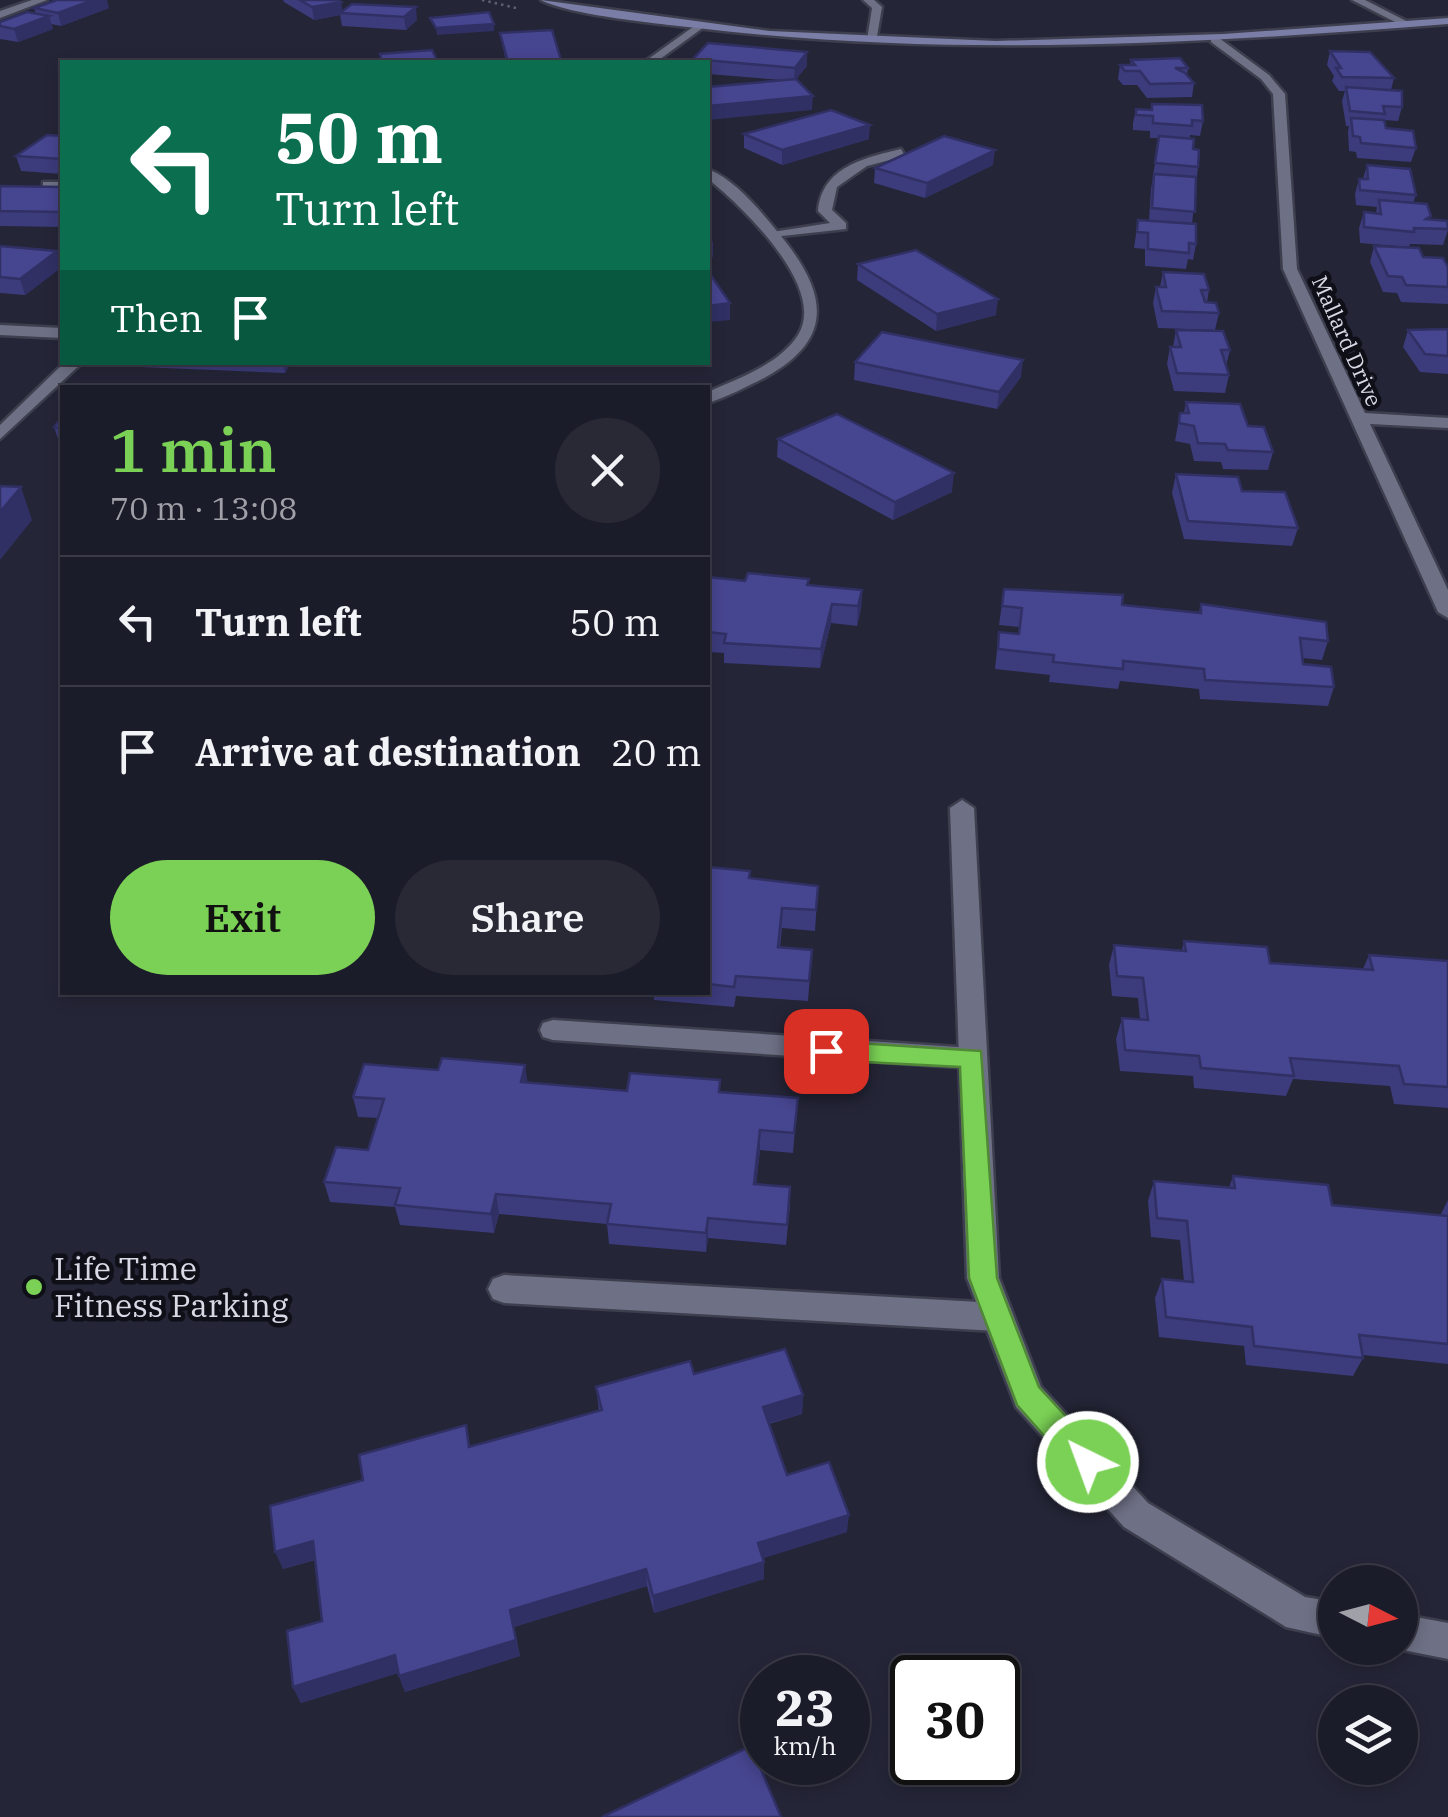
<!DOCTYPE html>
<meta charset="utf-8">
<style>
:root{--surface:#1b1c29;--page:#282935;--text:#f1f3f6;--muted:#a0a1a8;--line:#393a46;--accent:#7bd155}
body{margin:0;font-family:"IBM Plex Serif",serif;background:var(--page);color:var(--text);height:100vh;display:flex;flex-direction:column;font-size:38px;white-space:nowrap}
*{box-sizing:border-box;margin:0}
p{font-size:32px;color:var(--muted)}
.icon{flex:none;width:55px;height:55px;fill:none;stroke:currentColor;stroke-width:2;stroke-linecap:round;stroke-linejoin:round}
.map{position:relative;flex:1;overflow:hidden}
.panel{position:absolute;left:60px;top:385px;width:650px;height:610px;display:flex;flex-direction:column;background:var(--surface);border-radius:0px;box-shadow:0 5px 15px #0003,0 0 0 2px var(--line)}
.panel>*{flex:none}
.guide{position:absolute;left:60px;top:60px;width:650px;height:305px;border-radius:0px;box-shadow:0 5px 15px #0003,0 0 0 2px var(--line);background:#0b6e4f;color:#fff;overflow:hidden}
.needle{width:65px;rotate:96deg}
.tools{position:absolute;left:1318px;top:1565px;display:grid;gap:20px}
.tools a{display:grid;place-items:center;width:100px;height:100px;border-radius:50%;background:var(--surface);box-shadow:0 5px 15px #0003,0 0 0 2px var(--line);font-size:50px}
.speed{position:absolute;left:740px;top:1655px;display:flex;gap:20px;font-size:50px;font-weight:700;text-align:center}
.speed>*{display:grid;place-content:center;width:130px;height:130px;border-radius:50%;background:var(--surface);box-shadow:0 5px 15px #0003,0 0 0 2px var(--line);line-height:1}
.speed small{font-size:25px;font-weight:400}
.speed .limit{border:5px solid #111;border-radius:15px;background:#fff;color:#111}
.pin{position:absolute;display:grid;place-items:center;width:85px;height:85px;color:#fff;margin:-42px;border-radius:20px;box-shadow:0 5px 15px #0006}
.me{position:absolute;width:110px;margin:-55px;rotate:318deg;stroke-linejoin:round;filter:drop-shadow(0 0 8px #0008)}
.turn{display:flex;align-items:center;gap:35px;height:210px;padding:0 50px;font-size:45px}
.turn .icon{width:130px;height:130px;stroke-width:2.5}
.turn b{display:block;font-size:70px;line-height:85px}
.then{display:flex;align-items:center;height:95px;padding:0 50px;background:#0003;gap:20px;font-size:38px}
.round{display:grid;place-items:center;flex:none;width:105px;height:105px;border-radius:52px;background:var(--page)}
.headline{display:flex;align-items:center;justify-content:space-between;height:170px;padding:0 50px}
h1{font-size:60px;font-weight:600;line-height:75px;color:var(--accent)}
.button{display:flex;gap:20px;margin-top:auto;padding:20px 50px}
.button a{flex:1;height:115px;border-radius:60px;background:var(--accent);color:#111;font-size:40px;font-weight:600;line-height:115px;text-align:center}
.button a+a{background:var(--page);color:var(--text)}
ul{padding:0;list-style:none}
li{display:flex;align-items:center;gap:30px;height:130px;padding:0 50px;border-top:2px solid var(--line)}
li div{flex:1}
li b{display:block;font-size:38px}
li em{font-style:normal}
.map>svg:first-child{display:block}
</style>
<div class="map">
<svg width="1448" height="1817" viewBox="0 0 1448 1817">
<rect width="100%" height="100%" fill="#242537"/>
<g fill="none" stroke-linecap="round" stroke-linejoin="round">
<g stroke="#3d3f4e" stroke-width="5">
<g id="lane">
<polygon points="1352,0 1365,0 1412,24 1403,26"/>
<path d="M901,149L905,156L867,166L837,187L832,210L846,223V229L773,237L766,233L830,223L818,211C822,167 864,158 901,149Z"/>
<polygon points="43,182 62,182 62,190 43,188"/>
<polygon points="553,1020 973,1048 983,1051 987,1058 983,1065 973,1068 553,1040 543,1037 540,1030 543,1023"/>
<polygon points="504,1275 997,1303 1008,1307 1013,1317 1008,1327 997,1331 504,1303 493,1299 488,1289 493,1279"/>
</g>
</g>
<g stroke="#3d3f4e" stroke-width="5">
<g id="street">
<polygon points="32,0 47,0 0,18 0,11"/>
<polygon points="863,0 874,0 882,7 876,42 867,40 872,8"/>
<polygon points="700,22 704,27 656,62 644,62"/>
<polygon points="1211,38 1219,38 1269,75 1285,94 1297,269 1365,413 1448,418 1448,428 1370,424 1448,590 1448,618 1438,612 1283,269 1273,94 1261,79 1211,42"/>
<path d="M708,169C735,180 758,208 776,230C825,288 840,337 764,378C746,387 727,397 708,403V392C738,378 779,365 798,335C828,288 741,205 708,179Z"/>
<polygon points="0,325 62,328 62,338 0,335"/>
<polygon points="65,362 83,362 0,439 0,425"/>
<polygon points="962,800 974,808 999,1278 1041,1387 1148,1503 1305,1597 1335,1602 1335,1638 1286,1627 1124,1527 1016,1407 1012,1396 967,1278 950,808"/>
<polygon points="1400,1614 1448,1623 1448,1659 1393,1648 1400,1648"/>
</g>
</g>
<g stroke="#3d3f4e" stroke-width="5">
<path id="secondary" d="M541,0L770,31L996,41L1223,34L1448,18V24C1197,44 947,58 697,28C661,24 569,15 541,0Z"/>
</g>
<polyline stroke="#5e6070" stroke-width="2.5" stroke-dasharray="2.5 4" stroke-linecap="butt" points="482,0 516,8"/>
<use href="#lane" fill="#6e7085" fill-rule="evenodd"/>
<use href="#street" fill="#6e7085" fill-rule="evenodd"/>
<use href="#secondary" fill="#7a7da5" fill-rule="evenodd"/>
</g>
<g fill="#3c3b7b">
<polygon points="283,0 338,0 341,2 342,11 352,4 417,20 406,30 342,26 340,15 314,20 284,2"/>
<polygon points="34,8 109,8 61,26 51,24 53,29 18,42 0,39 0,22 36,14"/>
<polygon points="552,30 561,62 506,62 500,33"/>
<polygon points="1330,51 1394,78 1391,90 1402,107 1398,121 1384,120 1386,128 1416,148 1411,162 1357,158 1356,152 1349,151 1348,132 1349,126 1346,126 1342,101 1345,91 1339,91 1332,81 1334,76 1327,65"/>
<polygon points="693,59 807,66 796,79 812,110 782,80 708,74 708,62 693,62"/>
<polygon points="1131,60 1188,68 1187,75 1194,83 1192,97 1147,98 1137,85 1123,85 1118,79 1120,65 1130,65"/>
<polygon points="1152,104 1203,121 1200,136 1190,135 1190,138 1198,167 1192,224 1196,244 1193,260 1188,259 1186,269 1145,266 1145,249 1134,248 1138,220 1149,220 1151,189 1159,138 1150,138 1150,131 1133,130 1133,123 1136,109 1151,110"/>
<polygon points="744,134 869,139 782,165 744,148"/>
<polygon points="62,136 62,174 21,171 16,156"/>
<polygon points="993,165 925,198 874,183 875,168"/>
<polygon points="1367,165 1416,195 1413,203 1431,216 1430,219 1447,221 1448,230 1443,245 1410,244 1409,247 1360,243 1359,228 1364,212 1376,213 1377,207 1356,205 1355,194 1359,179 1363,179"/>
<polygon points="0,186 62,187 62,227 0,226"/>
<polygon points="0,246 62,267 25,295 0,293"/>
<polygon points="1374,246 1423,257 1448,267 1448,304 1401,302 1397,293 1383,292 1370,262"/>
<polygon points="858,264 996,315 936,331 857,280"/>
<polygon points="1163,272 1209,290 1207,302 1219,313 1215,330 1158,328 1153,303 1156,287 1160,287"/>
<polygon points="1448,329 1448,374 1420,372 1403,347 1408,330"/>
<polygon points="1176,330 1230,350 1226,366 1229,375 1225,393 1174,391 1167,364 1170,347 1173,347"/>
<polygon points="138,362 291,362 285,373 139,367"/>
<polygon points="855,362 1021,377 997,409 854,380"/>
<polygon points="1186,402 1248,426 1273,452 1268,470 1223,469 1221,462 1194,461 1190,444 1175,441 1180,413 1184,413"/>
<polygon points="62,417 62,445 60,445 54,427"/>
<polygon points="778,439 952,492 893,520 777,457"/>
<polygon points="1176,474 1242,491 1298,528 1292,546 1184,539 1172,493"/>
<polygon points="708,577 862,590 861,609 857,626 831,623 820,668 724,663 724,653 708,652"/>
<polygon points="1004,589 1122,605 1199,612 1201,604 1328,641 1322,660 1302,658 1303,664 1334,687 1328,706 1200,699 1199,689 1120,681 1118,689 1049,682 1050,675 995,669 999,632 1018,634 1019,627 999,625"/>
<polygon points="708,867 750,878 818,886 815,931 782,928 780,947 812,950 808,1001 736,996 734,1007 654,1000 654,992 708,992"/>
<polygon points="1184,941 1270,963 1363,969 1369,955 1448,961 1448,1108 1394,1104 1390,1086 1293,1079 1286,1096 1194,1088 1193,1076 1120,1071 1116,1039 1122,1018 1140,1020 1138,998 1112,996 1109,965 1114,945 1182,950"/>
<polygon points="527,1082 627,1091 720,1092 796,1118 793,1153 760,1150 756,1184 790,1206 786,1245 708,1238 706,1252 609,1244 607,1224 499,1214 494,1233 400,1225 395,1207 330,1202 324,1182 368,1150 378,1118 358,1117 353,1097"/>
<polygon points="1233,1176 1332,1205 1440,1216 1448,1200 1448,1364 1363,1355 1363,1358 1353,1376 1246,1365 1244,1346 1159,1337 1155,1298 1162,1279 1184,1281 1180,1240 1151,1237 1148,1201 1154,1181 1229,1188"/>
<polygon points="694,1374 803,1395 802,1414 769,1424 787,1475 847,1532 763,1558 764,1579 654,1613 647,1586 514,1627 520,1656 405,1692 398,1673 301,1703 293,1687 322,1621 315,1560 283,1569 363,1480 470,1447 599,1411 596,1387"/>
</g>
<g fill="#313064">
<polygon points="93,0 107,0 109,8 61,26 58,13"/>
<polygon points="341,2 342,13 340,13 341,15 314,20 312,7"/>
<polygon points="416,7 417,20 406,30 404,17"/>
<polygon points="49,16 53,29 18,42 14,29"/>
<polygon points="494,24 494,31 437,35 436,28"/>
<polygon points="807,52 807,66 794,82 795,68"/>
<polygon points="813,96 812,110 708,120 708,106"/>
<polygon points="870,125 869,139 782,165 782,150"/>
<polygon points="995,150 993,165 925,198 927,183"/>
<polygon points="713,241 713,257 708,258 708,242"/>
<polygon points="57,251 62,267 25,295 20,279"/>
<polygon points="998,299 996,315 936,331 937,314"/>
<polygon points="730,303 730,320 708,322 708,306"/>
<polygon points="1023,360 1021,377 997,409 999,392"/>
<polygon points="283,362 291,362 285,373"/>
<polygon points="954,473 952,492 893,520 895,502"/>
<polygon points="21,487 32,520 0,560 0,512"/>
<polygon points="862,590 861,609 857,626 858,606"/>
<polygon points="832,604 831,623 820,668 821,649"/>
<polygon points="525,1065 528,1085 521,1082"/>
<polygon points="760,1130 760,1150 754,1203 754,1184"/>
<polygon points="496,1194 499,1214 494,1233 491,1214"/>
<polygon points="708,1218 708,1238 706,1252 706,1233"/>
<polygon points="803,1395 802,1414 762,1425 763,1407"/>
<polygon points="849,1515 847,1532 757,1560 758,1543"/>
<polygon points="313,1541 320,1558 283,1569 275,1552"/>
<polygon points="764,1562 764,1579 654,1613 653,1596"/>
<polygon points="646,1569 647,1586 514,1627 510,1610"/>
<polygon points="516,1640 520,1656 405,1692 399,1676"/>
<polygon points="395,1655 401,1672 301,1703 293,1687"/>
</g>
<g fill="#46458f" stroke="#313064" stroke-width="2.5">
<polygon points="57,0 93,0 58,13 34,8"/>
<polygon points="300,0 338,0 341,2 312,7"/>
<polygon points="352,4 416,7 404,17 340,13"/>
<polygon points="27,12 49,16 14,29 0,26 0,22"/>
<polygon points="489,12 494,24 436,28 430,18"/>
<polygon points="552,30 561,60 508,62 500,33"/>
<polygon points="708,43 807,52 795,68 693,59"/>
<polygon points="432,50 438,62 382,62 380,54"/>
<polygon points="1330,51 1370,52 1394,78 1342,77 1336,68 1341,68"/>
<polygon points="1180,58 1188,68 1175,68 1185,73 1194,83 1150,84 1140,71 1125,71 1120,65 1135,65 1131,60"/>
<polygon points="796,79 813,96 708,106 708,87"/>
<polygon points="1346,87 1402,91 1402,107 1383,106 1385,114 1350,111"/>
<polygon points="1152,104 1202,105 1203,121 1192,120 1192,126 1153,123 1153,116 1136,115 1136,109 1152,110"/>
<polygon points="831,110 870,125 782,150 744,134"/>
<polygon points="1351,118 1384,120 1386,128 1413,131 1416,148 1361,143 1360,137 1353,136"/>
<polygon points="47,135 62,136 62,159 16,156"/>
<polygon points="944,136 995,150 927,183 875,168"/>
<polygon points="1159,136 1194,139 1193,149 1199,150 1198,167 1155,163"/>
<polygon points="1367,165 1410,169 1416,195 1360,190 1359,179 1368,179"/>
<polygon points="1154,174 1196,177 1195,212 1152,208"/>
<polygon points="0,186 62,187 62,212 0,211"/>
<polygon points="1379,200 1427,204 1431,216 1426,219 1447,221 1448,229 1414,228 1414,232 1364,227 1364,212 1381,214"/>
<polygon points="1138,220 1196,224 1196,244 1189,243 1189,253 1148,249 1148,233 1137,232"/>
<polygon points="0,246 57,251 20,279 0,277"/>
<polygon points="1374,246 1419,248 1423,257 1443,258 1448,267 1448,287 1406,285 1402,277 1388,276"/>
<polygon points="916,250 998,299 937,314 858,264"/>
<polygon points="1163,272 1204,274 1209,290 1201,290 1205,302 1216,303 1219,313 1162,311 1156,287 1166,287"/>
<polygon points="710,274 730,303 708,306 708,275"/>
<polygon points="1448,329 1448,356 1425,354 1408,330"/>
<polygon points="1176,330 1223,331 1230,350 1221,350 1229,375 1177,373 1170,347 1181,347"/>
<polygon points="882,332 1023,360 999,392 855,362"/>
<polygon points="1186,402 1240,404 1248,426 1264,427 1273,452 1228,450 1225,444 1198,443 1194,426 1179,423 1180,413 1189,413"/>
<polygon points="837,414 954,473 895,502 778,439"/>
<polygon points="62,417 62,428 54,427"/>
<polygon points="1176,474 1238,477 1242,491 1285,492 1298,528 1188,521"/>
<polygon points="0,486 21,487 0,512"/>
<polygon points="748,573 809,579 807,585 862,590 858,606 832,604 821,649 724,643 726,634 708,632 708,577 745,581"/>
<polygon points="1004,589 1123,595 1122,605 1201,613 1201,604 1326,622 1328,641 1300,638 1303,664 1331,667 1334,687 1205,680 1204,669 1123,661 1123,669 1053,662 1054,655 998,649 999,632 1019,634 1022,608 1002,606"/>
<polygon points="708,867 750,871 749,878 818,886 816,910 782,908 778,947 812,950 809,981 736,976 734,987 708,984"/>
<polygon points="1184,941 1267,947 1270,963 1373,970 1369,955 1448,961 1448,1087 1404,1084 1399,1066 1290,1058 1294,1076 1201,1068 1199,1056 1125,1050 1122,1018 1148,1020 1143,978 1117,976 1114,945 1186,951"/>
<polygon points="442,1058 525,1065 521,1082 627,1091 630,1073 720,1080 719,1092 798,1098 794,1133 760,1130 754,1184 790,1187 787,1225 708,1218 706,1233 607,1224 611,1204 496,1194 491,1214 395,1205 400,1188 324,1182 336,1147 368,1150 384,1099 353,1097 364,1064 438,1070"/>
<polygon points="1233,1176 1328,1185 1332,1205 1448,1216 1448,1344 1359,1335 1363,1358 1254,1346 1252,1327 1166,1317 1162,1279 1193,1282 1187,1221 1157,1218 1154,1181 1235,1188"/>
<polygon points="785,1349 803,1395 763,1407 787,1475 829,1462 849,1515 758,1543 764,1562 653,1596 646,1569 510,1610 516,1640 399,1676 395,1655 293,1687 287,1631 322,1621 313,1541 275,1552 270,1506 363,1480 359,1455 466,1425 469,1447 602,1410 596,1387 690,1361 694,1374"/>
<polygon points="751,1746 781,1817 602,1817"/>
</g>
<polygon fill="#7bd155" stroke="#508837" stroke-width="2.5" points="826,1041 981,1051 997,1278 1039,1387 1099,1452 1103,1462 1099,1473 1088,1477 1077,1473 1017,1405 969,1278 960,1067 826,1060 813,1051"/>
<circle fill="#7bd155" stroke="#0e0f17" stroke-width="4" cx="34" cy="1287" r="10"/>
<g text-anchor="middle" stroke-width="9" stroke-linejoin="round" paint-order="stroke">
<g font-size="22" fill="#d7d9e5" stroke="#0e0f17">
<text transform="translate(1347 341) rotate(66)" y="8">Mallard Drive</text>
</g>
<g font-size="32" fill="#d7d9e5" stroke="#0e0f17" text-anchor="start">
<text x="54" y="1280">Life Time<tspan x="54" dy="37">Fitness Parking</tspan></text>
</g>
</g>
</svg>
<div class="tools">
<a><svg class="needle" viewBox="-14 -14 28 28"><path d="M0-13l5 13h-10z" fill="#e53935"/><path d="M0 13l5-13h-10z" fill="#a0a1a8"/></svg></a>
<a><svg class="icon" aria-label="layers" viewBox="0 0 24 24"><path d="M12 4l9 5-9 5-9-5zM3 14l9 5 9-5"/></svg></a>
</div>
<div class="speed"><div>23<small>km/h</small></div><div class="limit">30</div></div>
<div class="pin" style="left:826px;top:1051px;background:#d93025"><svg class="icon" aria-label="arrive" viewBox="0 0 24 24"><path d="M6 21V4h12l-3 4 3 4H6"/></svg></div>
<svg class="me" style="left:1088px;top:1462px" viewBox="-20 -20 40 40"><circle r="17" fill="#7bd155" stroke="#fff" stroke-width="3"/><path d="M0-11L8 9 0 5-8 9z" fill="#fff"/></svg>
<div class="guide">
<div class="turn"><svg class="icon" aria-label="left" viewBox="0 0 24 24"><path d="M17 20v-9H6M10 6l-5 5 5 5"/></svg><div><b>50 m</b>Turn left</div></div>
<div class="then">Then<svg class="icon" aria-label="arrive" viewBox="0 0 24 24"><path d="M6 21V4h12l-3 4 3 4H6"/></svg></div>
</div>
<section class="panel">
<div class="headline"><div><h1>1 min</h1><p>70 m · 13:08</p></div><a class="round"><svg class="icon" aria-label="close" viewBox="0 0 24 24"><path d="M6 6l12 12M18 6L6 18"/></svg></a></div>
<ul>
<li><svg class="icon" aria-label="left" viewBox="0 0 24 24"><path d="M17 20v-9H6M10 6l-5 5 5 5"/></svg><div><b>Turn left</b></div><em>50 m</em></li>
<li><svg class="icon" aria-label="arrive" viewBox="0 0 24 24"><path d="M6 21V4h12l-3 4 3 4H6"/></svg><div><b>Arrive at destination</b></div><em>20 m</em></li>
</ul>
<div class="button"><a>Exit</a><a>Share</a></div>
</section>
</div>
